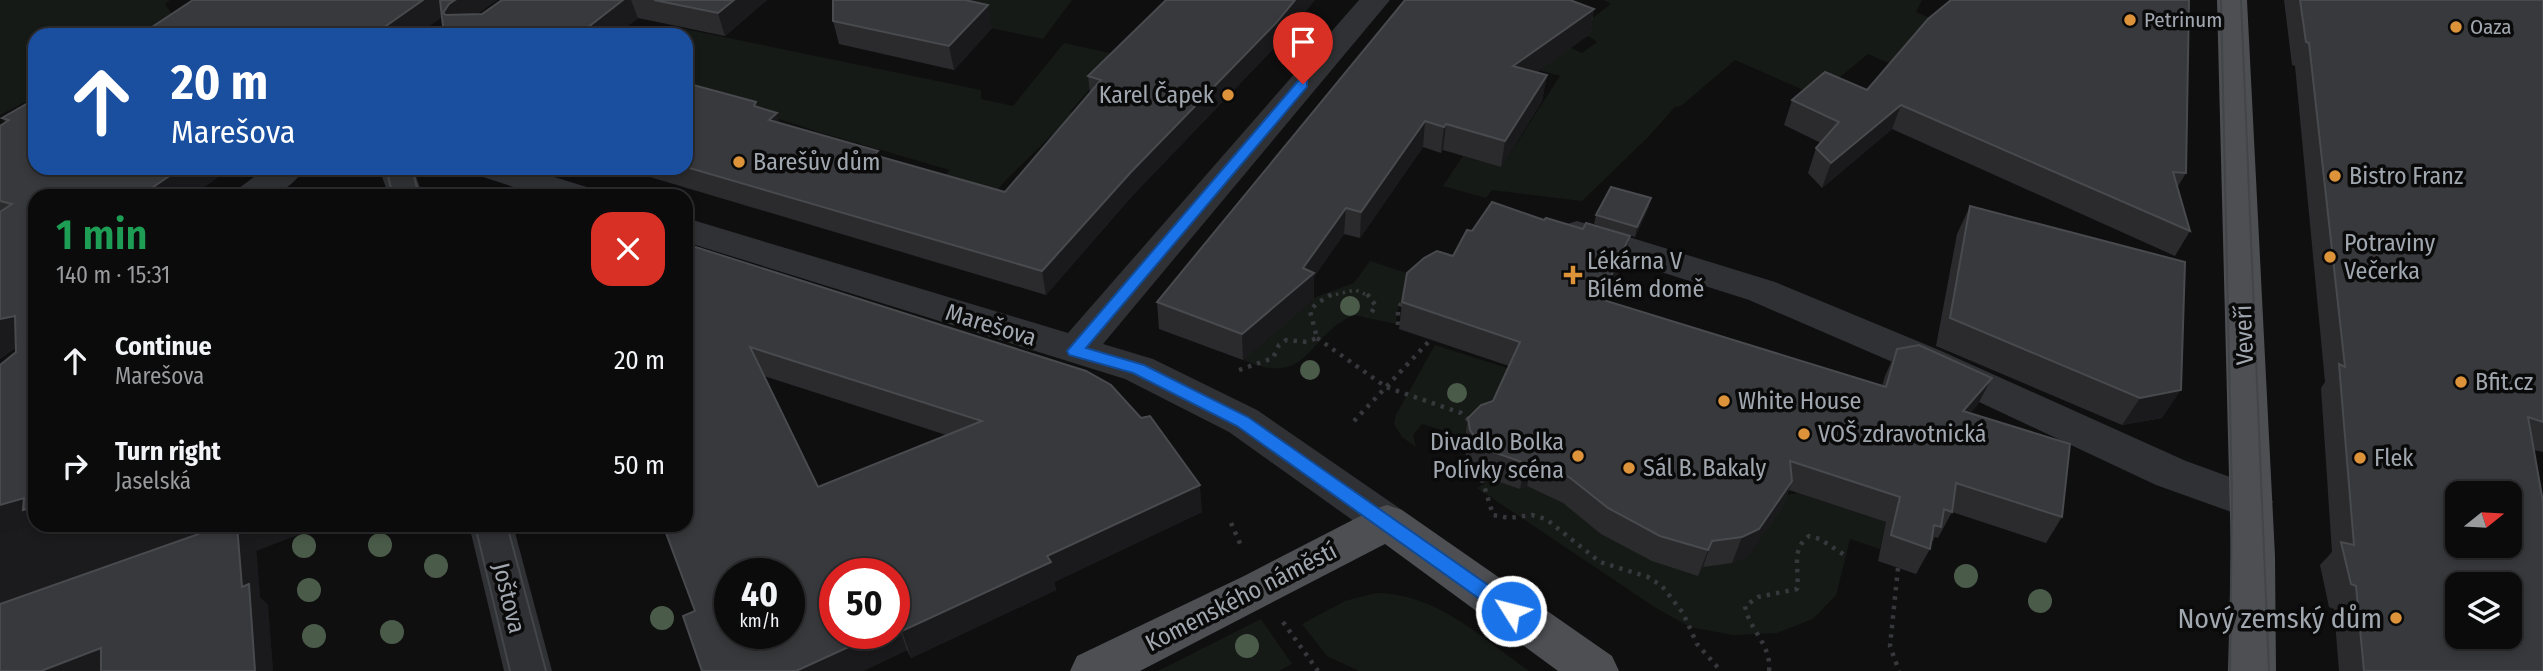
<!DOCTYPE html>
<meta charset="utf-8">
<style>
:root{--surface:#0b0b0c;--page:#19191a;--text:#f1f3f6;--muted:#9a9b9d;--line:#2b2b2d}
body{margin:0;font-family:"Fira Sans Condensed",sans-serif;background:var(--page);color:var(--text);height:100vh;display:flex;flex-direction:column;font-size:26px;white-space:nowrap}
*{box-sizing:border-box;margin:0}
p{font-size:23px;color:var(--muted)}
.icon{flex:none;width:38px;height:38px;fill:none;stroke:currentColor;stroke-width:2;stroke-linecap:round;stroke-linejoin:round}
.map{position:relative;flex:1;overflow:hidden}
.details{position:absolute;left:28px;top:189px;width:665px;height:343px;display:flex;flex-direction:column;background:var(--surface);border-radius:21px;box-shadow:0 4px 10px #0003,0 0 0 2px var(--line)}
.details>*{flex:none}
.guide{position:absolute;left:28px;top:28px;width:665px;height:147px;border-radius:21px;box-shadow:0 4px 10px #0003,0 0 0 2px var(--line);background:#1a4fa0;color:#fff;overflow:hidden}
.needle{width:46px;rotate:72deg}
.controls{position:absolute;left:2445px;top:481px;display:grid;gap:14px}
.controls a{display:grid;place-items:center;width:77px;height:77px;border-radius:14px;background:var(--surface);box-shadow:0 4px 10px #0003,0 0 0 2px var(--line);font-size:35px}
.speed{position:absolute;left:714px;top:558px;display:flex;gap:14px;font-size:35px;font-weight:700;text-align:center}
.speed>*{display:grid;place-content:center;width:91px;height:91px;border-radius:50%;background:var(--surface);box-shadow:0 4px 10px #0003,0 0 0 2px var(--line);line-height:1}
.speed small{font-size:18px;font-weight:400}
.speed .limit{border:10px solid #d22;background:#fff;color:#111}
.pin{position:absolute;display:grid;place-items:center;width:60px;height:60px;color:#fff;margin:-72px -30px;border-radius:50% 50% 50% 0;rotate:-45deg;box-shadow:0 0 7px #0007}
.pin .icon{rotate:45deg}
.me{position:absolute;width:77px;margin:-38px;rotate:306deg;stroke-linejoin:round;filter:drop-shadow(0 0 5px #0008)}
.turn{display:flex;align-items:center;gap:24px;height:147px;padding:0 28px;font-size:32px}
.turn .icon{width:91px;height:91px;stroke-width:2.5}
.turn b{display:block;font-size:49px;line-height:60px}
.round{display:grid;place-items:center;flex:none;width:74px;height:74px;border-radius:21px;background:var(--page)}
.headline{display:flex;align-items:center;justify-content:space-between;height:119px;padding:0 28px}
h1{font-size:42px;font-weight:600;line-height:52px;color:#1e9e55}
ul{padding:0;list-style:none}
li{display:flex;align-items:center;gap:21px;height:105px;padding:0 28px}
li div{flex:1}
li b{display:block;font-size:26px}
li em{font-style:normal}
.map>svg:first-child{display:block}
</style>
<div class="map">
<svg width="2543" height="671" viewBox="0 0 2543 671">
<rect width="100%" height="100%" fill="#0f0f10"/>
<polygon fill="#1b1b1d" points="0,412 35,525 313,525 314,529 256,551 261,608 268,605 273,671 0,671"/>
<g fill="#161a16">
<polygon points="0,0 170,0 165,4 178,23 154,35 35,35 35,97 0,115"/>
<polygon points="970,0 1072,0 1043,39 953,20"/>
<polygon points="1604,0 1922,0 1916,12 1942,23 1898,67 1868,54 1817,96 1735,60 1681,106 1675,107 1648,137 1582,201 1492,190 1486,198 1443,186 1463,156 1501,167 1560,76 1512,62 1563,44 1582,53 1597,42 1578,29 1611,4"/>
<polygon points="670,26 981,90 981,99 1013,106 1064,43 1119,55 1070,112 1074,113 1005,181 982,208 930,193 950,170 822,133 686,89 686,35 659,35"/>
<path d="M1370,261L1425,279C1406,292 1397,300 1396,324L1354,315C1305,336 1310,389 1243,360L1313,300L1311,299L1354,283Z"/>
<polygon points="1435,345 1513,370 1465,449 1445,431 1422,424 1413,435 1416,447 1402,437 1394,424 1396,415"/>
<polygon points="1479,475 1527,486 1563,503 1583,518 1703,567 1749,555 1767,529 1768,507 1781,508 1780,496 1798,493 1886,522 1880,549 1850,539 1836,595 1813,619 1777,633 1733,635 1690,627 1656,608 1477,488 1485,483"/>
<path d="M1376,593C1436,593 1482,638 1529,671H1359L1327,656L1302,624L1345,601Z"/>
<polygon points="1261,619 1292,664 1279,671 1158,671"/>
</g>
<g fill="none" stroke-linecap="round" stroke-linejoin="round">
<polyline stroke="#36383b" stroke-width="3.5" stroke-dasharray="2.5 4.5" stroke-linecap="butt" points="1329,296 1355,290 1370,296"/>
<g stroke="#36383b" stroke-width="4.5" stroke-dasharray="3.5 6" stroke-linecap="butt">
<polyline points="1367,294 1376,306 1368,317"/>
<polyline points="1398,325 1398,311 1403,299"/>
<polyline points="1317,338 1386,387 1461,413 1471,422"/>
<polyline points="1239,370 1273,358 1279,345 1286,340 1307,342 1317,338 1310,311 1316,304 1332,294"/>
<polyline points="1354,421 1435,335"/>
<polyline points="1470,430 1465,435 1465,456 1482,479 1493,515 1509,518 1532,515 1546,519 1600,562 1648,577 1662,586 1683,613 1697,644 1721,671"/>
<polyline points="1231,523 1242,548"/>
<polyline points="1898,568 1890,646 1899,671"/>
<polyline points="1283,622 1318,671"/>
<path d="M1769,671C1772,645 1749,630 1745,606L1758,597L1797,589C1800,569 1790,550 1809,536L1820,539L1846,556"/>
</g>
<g fill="#303134" fill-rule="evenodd">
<polygon points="1359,0 1390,0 1103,344 1153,359 1257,410 1402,510 1409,522 1402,534 1387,539 1372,534 1229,432 1125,379 686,242 686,218 1068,333"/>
<path d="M266,168H305C285,198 266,196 234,196L239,188Z"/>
<polygon points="379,168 413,168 423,196 389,196"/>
<polygon points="472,168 525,168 590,188 595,196 541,196 477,175"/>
<polygon points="1577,221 1775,282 1939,350 2186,461 2266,490 2273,502 2266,514 2251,519 2156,485 1911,370 1749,300 1564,241 1559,233 1564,225"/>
<polygon points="469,525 513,525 552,671 504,671"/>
</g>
<g fill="#4d4f53" fill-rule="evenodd">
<polygon points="2217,0 2247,0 2275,556 2276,671 2228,671 2231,556"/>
<polygon points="1387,505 1402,510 1612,656 1619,671 1558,671 1385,544 1140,671 1070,671 1077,656 1244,576 1372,510"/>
</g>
<g stroke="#434649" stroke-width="2">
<polyline points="2221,0 2232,495 2230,671"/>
<polyline points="2241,0 2269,671"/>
<polyline points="386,168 393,196"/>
<polyline points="412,168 419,196"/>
<polyline points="475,525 510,671"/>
<polyline points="507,525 546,671"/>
</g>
</g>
<g fill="#4b5b4a">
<circle cx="1350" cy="306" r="10"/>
<circle cx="1310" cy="370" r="10"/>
<circle cx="1457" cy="393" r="10"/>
<circle cx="380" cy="545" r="12"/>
<circle cx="304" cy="546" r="12"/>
<circle cx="436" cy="566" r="12"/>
<circle cx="1966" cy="576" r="12"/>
<circle cx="309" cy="590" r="12"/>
<circle cx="2040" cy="601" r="12"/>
<circle cx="662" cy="618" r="12"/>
<circle cx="392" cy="632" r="12"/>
<circle cx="314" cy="636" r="12"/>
<circle cx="1247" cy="646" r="12"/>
</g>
<g fill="#2b2b2e" fill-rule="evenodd">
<polygon points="497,0 477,14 482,14 502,0 767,0 725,36 638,18 616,35 444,35 442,17 140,35"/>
<polygon points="1166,0 1315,0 1276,46 1133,195 1046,295 620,168 686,168 686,83 758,108 780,123 879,157 1005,192 1090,93 1088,76"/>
<polygon points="1405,0 1594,9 1590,34 1537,72 1547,75 1542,101 1501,167 1443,150 1441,153 1423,147 1360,238 1344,234 1314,277 1314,299 1243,360 1159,329 1157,302"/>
<polygon points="2284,0 2543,0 2543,452 2534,450 2543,671 2339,671 2334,609 2329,607 2320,565 2332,552 2321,388 2325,382 2295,66 2292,65"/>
<polygon points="969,1 992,28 954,70 839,44 833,21"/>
<polygon points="1867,90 2186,173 2177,188 2190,231 2175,256 1892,129 1822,188 1808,173 1816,148 1821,143 1784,125 1792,100"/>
<polygon points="2,118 231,168 191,196 35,196 35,525 37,525 0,536 16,352 16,347 0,359 0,126 6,123"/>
<polygon points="1970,206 2162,418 2122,425 1936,346 1957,234"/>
<polygon points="1649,207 1635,237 1594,224 1596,215"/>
<polygon points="1544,220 1583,229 1630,236 1623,263 1606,301 1882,386 1885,376 1897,349 1978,404 1970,413 2062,517 2046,543 1952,512 1938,538 1935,537 1931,544 1930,549 1916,574 1878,561 1886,522 1789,490 1782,507 1749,555 1732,563 1703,567 1698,576 1652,561 1601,534 1563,503 1527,486 1520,489 1479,475 1466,456 1464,445 1468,418 1493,401 1509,366 1399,329 1402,302 1453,256 1472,231"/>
<path d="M686,244L1202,512L1054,582L1056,590L911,658L907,650L863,671H702L695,611ZM764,376L851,404L946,435L818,487Z"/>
</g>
<g fill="#1a1a1c">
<polygon points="423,0 444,0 449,4 455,0 497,0 459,27 445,15 417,35 373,35"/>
<polygon points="623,0 631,0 638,18 616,35 578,35"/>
<polygon points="734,0 767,0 725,36 718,13"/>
<polygon points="1295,0 1315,0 1276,46 1133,195 1046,295 1042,271 1131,172"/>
<polygon points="988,5 992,28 954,70 949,46"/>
<polygon points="1594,9 1590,34 1510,92 1513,66"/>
<polygon points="1547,75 1542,101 1501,167 1505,141"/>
<polygon points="1901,105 1892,129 1822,188 1831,163"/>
<polygon points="777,113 784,136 769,120"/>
<polygon points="1425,121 1423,147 1360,238 1361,212"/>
<polygon points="1446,124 1443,150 1441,153 1444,127"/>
<polygon points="181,168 231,168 191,196 140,196"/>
<polygon points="1651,198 1649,207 1635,237 1637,227"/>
<polygon points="1346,208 1344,234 1314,277 1314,299 1243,360 1242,334 1303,268"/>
<polygon points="1630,236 1623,263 1594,326 1600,299"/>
<polygon points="15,316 20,343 0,359 0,319"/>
<polygon points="1992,378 1978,404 1949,437 1963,411"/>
<polygon points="2181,390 2162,418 2122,425 2140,398"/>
<polygon points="1533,460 1527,486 1520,489 1525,463"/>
<polygon points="1792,481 1782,507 1749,555 1732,563 1742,537"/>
<polygon points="1200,485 1202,512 1054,582 1056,590 911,658 902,631 1047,556"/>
<polygon points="24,498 35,506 35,525 37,525 0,536 0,505"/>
<polygon points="38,525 73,525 47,534"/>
<polygon points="237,525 241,525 256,542 260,597 268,605 273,671 255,671 242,587"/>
<polygon points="1712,541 1703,567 1698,576 1708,550"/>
<polygon points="898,624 907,650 863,671 796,671 877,634 894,634 894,625"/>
<polygon points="101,648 119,671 41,671"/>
</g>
<g fill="#38393c" stroke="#484a4e" stroke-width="2" fill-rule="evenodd">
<polygon points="193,0 423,0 373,35 140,35"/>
<polygon points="440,0 455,0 449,4 443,13 446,15 482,14 502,0 623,0 578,35 444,35"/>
<polygon points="654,0 734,0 718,13"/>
<polygon points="833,0 965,0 988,5 949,46 833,21"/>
<polygon points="1166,0 1295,0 1276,23 1131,172 1042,271 686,167 686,83 756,102 754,106 777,113 769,120 878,151 874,155 1005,192 1101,80 1088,76"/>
<polygon points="1405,0 1570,0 1594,9 1513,66 1547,75 1505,141 1446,124 1444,127 1425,121 1361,212 1346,208 1303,268 1314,273 1242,334 1157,302"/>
<polygon points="1951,0 2189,0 2186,173 2173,172 2190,231 1901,105 1831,163 1816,148 1839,122 1792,100 1825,72 1867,90 1928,19"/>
<path d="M2300,0H2543V422L2528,417L2543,502V671H2364L2356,586L2351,584L2341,542L2354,545L2339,364L2345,367L2309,43L2306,42ZM2457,494H2510V546H2457ZM2457,584H2510V637H2457Z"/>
<polygon points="35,99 35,168 181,168 140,196 35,196 35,506 23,510 24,498 0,505 0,365 16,352 15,316 0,319 0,212 12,204 0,201 0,126 9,120 2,118"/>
<polygon points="1611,187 1651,198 1637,227 1596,215"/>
<polygon points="1492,202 1544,220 1546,218 1583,229 1586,223 1630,236 1600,299 1886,387 1897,349 1919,345 1992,378 1963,411 2070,444 2062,517 1956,483 1952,512 1944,509 1941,527 1934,525 1930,549 1891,535 1900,497 1790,461 1792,481 1759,529 1742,537 1712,541 1708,550 1660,536 1608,508 1569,477 1533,460 1525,463 1484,449 1470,430 1468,418 1481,405 1493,401 1520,342 1402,302 1407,273 1424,258 1437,251 1453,256 1467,230 1472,231"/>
<polygon points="1970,206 2185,262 2181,390 2140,398 1950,318"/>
<path d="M686,244L1086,371L1111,385L1141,418L1150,416L1200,485L1047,556L1051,562L902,631L898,624L894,625V574H835V634H877L796,671H702L683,616L695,611L663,525H686ZM750,347L982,421L818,487ZM730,574H789V634H730Z"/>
<polygon points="224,525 237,525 242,587 249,584 255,671 101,671 101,648 41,671 0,671 0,604"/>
</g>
<polygon fill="#1a73e8" stroke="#114b97" stroke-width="2" points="1303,80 1307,81 1307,87 1086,348 1144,365 1248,417 1518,606 1521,611 1518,617 1511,619 1505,617 1237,426 1133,373 1069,355 1067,351 1298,81"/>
<g fill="#dd933a" stroke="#0a0a0b" stroke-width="2.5">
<circle cx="2130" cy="20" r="7"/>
<circle cx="2456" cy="27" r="7"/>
<circle cx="1228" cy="95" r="7"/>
<circle cx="739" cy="162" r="7"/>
<circle cx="2335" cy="176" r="7"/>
<circle cx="2330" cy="257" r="7"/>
<path d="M1569.5 264.5h7v7h7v7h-7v7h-7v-7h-7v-7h7z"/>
<circle cx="2461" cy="382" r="7"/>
<circle cx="1724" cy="401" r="7"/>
<circle cx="1804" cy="434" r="7"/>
<circle cx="1578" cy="456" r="7"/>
<circle cx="2360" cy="458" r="7"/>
<circle cx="1629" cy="468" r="7"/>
<circle cx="2396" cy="618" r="7"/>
</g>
<g text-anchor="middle" stroke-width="7" stroke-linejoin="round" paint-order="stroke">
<g font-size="21" fill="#a1a7af" stroke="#0a0a0b" text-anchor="start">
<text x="2144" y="27">Petrinum</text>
<text x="2470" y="34">Oaza</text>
</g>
<g font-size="24" fill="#a1a7af" stroke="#0a0a0b" text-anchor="start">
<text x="1214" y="103" text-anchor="end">Karel Čapek</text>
<text x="753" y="170">Barešův dům</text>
<text x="2349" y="184">Bistro Franz</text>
<text x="2344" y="251">Potraviny<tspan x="2344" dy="28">Večerka</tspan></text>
<text x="1587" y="269">Lékárna V<tspan x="1587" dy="28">Bílém domě</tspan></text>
<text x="2475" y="390">Bfit.cz</text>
<text x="1738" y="409">White House</text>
<text x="1818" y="442">VOŠ zdravotnická</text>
<text x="1564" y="450" text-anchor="end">Divadlo Bolka<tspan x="1564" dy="28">Polívky scéna</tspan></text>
<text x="2374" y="466">Flek</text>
<text x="1643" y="476">Sál B. Bakaly</text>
</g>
<g font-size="24" fill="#a1a7af" stroke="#0a0a0b">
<text transform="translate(991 325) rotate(17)" y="8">Marešova</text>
<text transform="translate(2244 335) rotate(-92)" y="8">Veveří</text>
<text transform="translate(1241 597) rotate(-27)" y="8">Komenského náměstí</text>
<text transform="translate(509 598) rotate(76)" y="8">Joštova</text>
</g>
<g font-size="28" fill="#a1a7af" stroke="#0a0a0b" text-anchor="end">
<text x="2382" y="628">Nový zemský dům</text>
</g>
</g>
</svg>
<div class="controls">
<a><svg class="needle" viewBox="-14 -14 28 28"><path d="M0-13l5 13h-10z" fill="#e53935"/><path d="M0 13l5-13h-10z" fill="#9a9b9d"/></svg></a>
<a><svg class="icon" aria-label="layers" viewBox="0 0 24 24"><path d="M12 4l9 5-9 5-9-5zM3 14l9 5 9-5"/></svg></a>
</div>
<div class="speed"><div>40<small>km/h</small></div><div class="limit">50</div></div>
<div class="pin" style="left:1303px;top:84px;background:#d93025"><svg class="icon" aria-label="arrive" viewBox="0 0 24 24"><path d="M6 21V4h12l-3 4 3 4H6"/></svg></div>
<svg class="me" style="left:1511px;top:611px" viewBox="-20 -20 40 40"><circle r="17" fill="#1a73e8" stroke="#fff" stroke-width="3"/><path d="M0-11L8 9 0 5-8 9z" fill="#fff"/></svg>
<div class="guide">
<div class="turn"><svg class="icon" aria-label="ahead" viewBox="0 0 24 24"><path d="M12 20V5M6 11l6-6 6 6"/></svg><div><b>20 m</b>Marešova</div></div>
</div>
<section class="details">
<div class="headline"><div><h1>1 min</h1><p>140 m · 15:31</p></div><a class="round" style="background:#d93025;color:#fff"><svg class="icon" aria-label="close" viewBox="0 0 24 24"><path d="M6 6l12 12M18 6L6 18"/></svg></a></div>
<ul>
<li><svg class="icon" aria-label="ahead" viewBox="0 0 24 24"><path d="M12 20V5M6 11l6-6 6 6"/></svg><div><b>Continue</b><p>Marešova</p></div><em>20 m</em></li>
<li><svg class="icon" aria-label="right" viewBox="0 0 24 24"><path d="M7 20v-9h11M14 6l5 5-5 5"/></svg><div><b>Turn right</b><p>Jaselská</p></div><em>50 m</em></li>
</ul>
</section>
</div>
